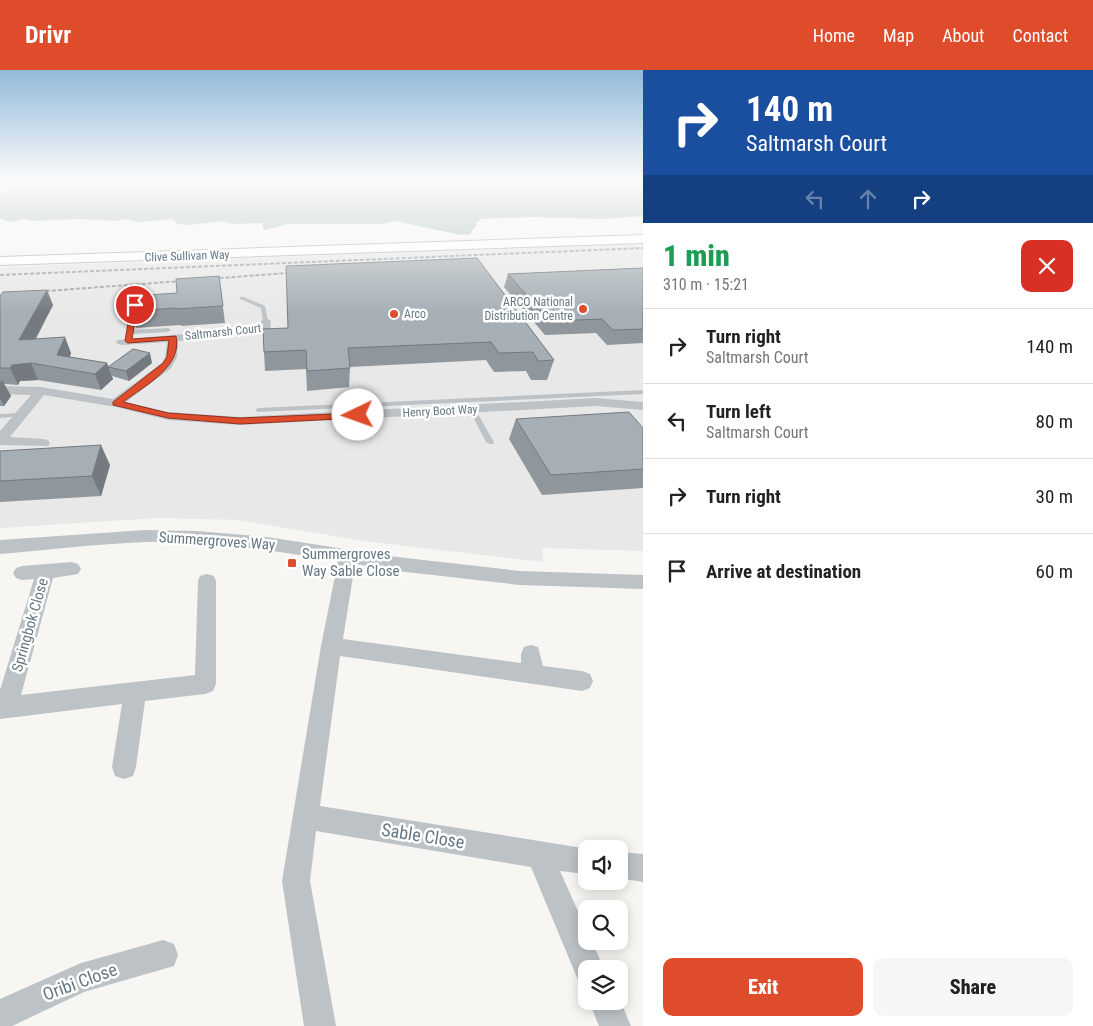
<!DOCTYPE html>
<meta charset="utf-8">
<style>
:root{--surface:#fff;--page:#f6f6f6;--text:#222;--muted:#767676;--line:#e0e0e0;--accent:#df4c2b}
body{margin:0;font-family:"Roboto Condensed",sans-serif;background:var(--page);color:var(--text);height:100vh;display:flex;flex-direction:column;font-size:19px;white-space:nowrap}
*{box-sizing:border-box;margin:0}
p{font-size:16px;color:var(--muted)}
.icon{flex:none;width:28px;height:28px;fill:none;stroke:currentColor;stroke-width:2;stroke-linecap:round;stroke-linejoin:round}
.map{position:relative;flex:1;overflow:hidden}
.drawer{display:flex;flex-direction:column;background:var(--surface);width:450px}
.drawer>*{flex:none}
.hud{background:#1a4fa0;color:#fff;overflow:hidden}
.fabs{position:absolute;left:578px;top:770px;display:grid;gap:10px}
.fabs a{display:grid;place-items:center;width:50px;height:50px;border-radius:10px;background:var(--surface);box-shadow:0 2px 12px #0003;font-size:25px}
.pin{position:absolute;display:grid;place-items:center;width:42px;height:42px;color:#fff;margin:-21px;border:2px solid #fff;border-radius:50%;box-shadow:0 1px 5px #0007}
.me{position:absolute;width:55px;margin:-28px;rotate:267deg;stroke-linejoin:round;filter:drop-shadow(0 0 4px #0008)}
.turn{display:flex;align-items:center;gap:18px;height:105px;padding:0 20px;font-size:22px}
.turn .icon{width:65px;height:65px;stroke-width:2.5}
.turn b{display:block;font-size:35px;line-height:42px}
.lanes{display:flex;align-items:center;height:48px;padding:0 20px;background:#0003;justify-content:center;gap:25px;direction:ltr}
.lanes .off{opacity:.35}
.round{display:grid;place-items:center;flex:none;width:52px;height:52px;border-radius:10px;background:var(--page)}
.headline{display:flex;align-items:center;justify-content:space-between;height:85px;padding:0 20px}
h1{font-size:30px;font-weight:800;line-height:38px;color:#1e9e55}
.button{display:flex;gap:10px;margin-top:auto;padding:10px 20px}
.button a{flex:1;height:58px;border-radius:10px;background:var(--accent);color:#fff;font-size:20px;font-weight:800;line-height:58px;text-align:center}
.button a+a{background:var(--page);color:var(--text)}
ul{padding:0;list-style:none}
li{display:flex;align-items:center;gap:15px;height:75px;padding:0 20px;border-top:1px solid var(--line)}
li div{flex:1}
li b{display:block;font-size:19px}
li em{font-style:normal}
header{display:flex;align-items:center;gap:30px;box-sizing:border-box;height:70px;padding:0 25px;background:var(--accent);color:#fff}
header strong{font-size:24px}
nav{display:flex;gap:28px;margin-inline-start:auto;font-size:18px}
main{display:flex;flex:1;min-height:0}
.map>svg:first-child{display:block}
</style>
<header>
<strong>Drivr</strong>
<nav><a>Home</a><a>Map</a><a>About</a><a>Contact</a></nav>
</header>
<main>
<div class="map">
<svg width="643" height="956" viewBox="0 0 643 956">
<rect width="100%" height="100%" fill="#f7f6f3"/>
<polygon fill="#e7e8e7" points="643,174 643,481 542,478 543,492 364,471 238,450 159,448 0,458 0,197"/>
<polygon fill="#b5c3c6" points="0,110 643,110 643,146 603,149 532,147 481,149 476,153 476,157 471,161 471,164 461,165 395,151 382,154 288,154 264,160 262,153 232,154 224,151 190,155 177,154 172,149 138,152 125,149 116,151 78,149 33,151 22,149 14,152 6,151 0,148 0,125 10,118 0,118"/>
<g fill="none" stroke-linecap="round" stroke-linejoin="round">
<g stroke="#b1b5b9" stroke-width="2">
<polygon id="trunk" points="643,165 643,173 0,195 0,187"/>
</g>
<g fill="#bdc2c6" fill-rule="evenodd">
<polygon points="240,227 244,227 265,236 268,252 263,251 261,238 240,229"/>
<polygon points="132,236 137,237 133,260 168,258 171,260 168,262 132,264 130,272 126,272"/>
<polygon points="643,320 643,324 258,342 255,340 258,338"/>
<polygon points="472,337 475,339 494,372 493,374 490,374 486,372 469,339"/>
<polygon points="20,343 22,344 22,346 0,348 0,344"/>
</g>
<g fill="#bdc2c6" fill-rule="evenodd">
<polygon points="266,248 271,251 270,262 178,271 177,287 171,298 126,332 168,342 240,347 596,328 643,332 643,340 596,336 240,355 168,350 116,337 44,325 10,367 43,369 48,370 50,373 48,376 0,375 0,361 31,325 0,324 0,316 41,317 113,329 162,293 165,287 167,272 122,275 118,274 116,272 118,270 261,257 261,251"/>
<path d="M145,460L197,461L267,467L397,487L520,501L643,505V519L520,515L397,501L355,494L343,569L521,593V584L524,577L531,575L538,577L543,596L582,601L590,604L593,611L590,618L582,621L340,586L320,736L589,779H586V804L560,801L586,859V871H592L604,899H586V913L578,910L531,797L316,761L310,811L336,956H304L282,811L321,576L338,491C274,481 210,470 145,472C96,474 48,480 0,484V470Z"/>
<polygon points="72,492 78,494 81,499 78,504 53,508 21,625 195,605 198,511 200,506 207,504 214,506 216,511 216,614 213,621 205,624 145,631 136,697 133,706 124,709 115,706 112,697 122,634 0,649 0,620 34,509 22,510 16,508 13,503 16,498 22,496"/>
<polygon points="619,782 643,784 643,812 619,808"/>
<polygon points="163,870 174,874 178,885 174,896 84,922 12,956 0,956 0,929 81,893"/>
<polygon points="619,928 631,956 599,956 589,931 619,931"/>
</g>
<use href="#trunk" fill="#fff" fill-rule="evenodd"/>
<g stroke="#9fa6ab" stroke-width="2" stroke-dasharray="4 2" stroke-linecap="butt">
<polyline points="0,205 643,178"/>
<polyline points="34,222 301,202"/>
</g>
</g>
<g fill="#8f969c">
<polygon points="477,188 554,290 547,310 531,310 526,301 494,302 486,290 350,297 349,317 307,321 306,299 265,301 264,282 288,258"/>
<polygon points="643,198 643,273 607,275 596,263 545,265 504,217 508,204"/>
<polygon points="219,206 225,253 181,256 181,255 136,258 131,241"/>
<polygon points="0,226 53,235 36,269 71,283 70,287 107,293 113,309 101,320 38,310 20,311 18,315 4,314 11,326 4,336 0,336"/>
<polygon points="152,293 129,311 112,306 108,297"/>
<polygon points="516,349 643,358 643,418 542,425 509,369"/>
<polygon points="0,381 110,395 101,426 0,432"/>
</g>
<g fill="#747a7f">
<polygon points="47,220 53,235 26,286 19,270"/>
<polygon points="65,267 71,283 65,299 57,285"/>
<polygon points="150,283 152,293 129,311 126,301"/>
<polygon points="31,293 38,310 20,311 18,315 10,298 12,295"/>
<polygon points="107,293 113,309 101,320 95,304"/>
<polygon points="2,310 11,326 4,336 0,328 0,312"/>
<polygon points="101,375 110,395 101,426 92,406"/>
</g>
<g fill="#a6afb5" stroke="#747a7f">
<polygon points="477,188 554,290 538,291 533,282 499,283 491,272 348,278 350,298 307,301 306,280 264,282 263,259 288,258 286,196"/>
<polygon points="643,198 643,247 642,247 643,248 643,259 613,260 602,249 550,251 508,204"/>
<polygon points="219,206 223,236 177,239 177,238 131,241 134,226 177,223 176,209"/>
<polygon points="47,220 19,270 65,267 57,285 107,293 95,304 31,293 12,295 10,298 0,298 0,226 3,222"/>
<polygon points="133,279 150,283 126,301 108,297"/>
<polygon points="629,342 643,358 643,399 551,405 516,349"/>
<polygon points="101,375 92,406 0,411 0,381"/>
</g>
<linearGradient id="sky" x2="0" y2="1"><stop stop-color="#93bada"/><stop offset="0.45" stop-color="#fbfbfa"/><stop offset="1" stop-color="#fbfbfa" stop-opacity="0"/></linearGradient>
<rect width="643" height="244" fill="url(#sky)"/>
<path fill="#df4c2b" stroke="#91311c" d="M135,233L138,235L132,269L176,266C183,297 144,316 123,332L168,343L240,348L358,343L363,345L358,348L240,354L168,348L113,335V332L163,293L167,287L169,270L128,273L125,271L131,235Z"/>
<g fill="#df4c2b" stroke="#fff" stroke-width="2">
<circle cx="583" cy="239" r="5"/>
<circle cx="394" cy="244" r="5"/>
<rect x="287" y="488" width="10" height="10" rx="2.5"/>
</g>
<g text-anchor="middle" stroke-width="5" stroke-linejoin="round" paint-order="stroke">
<g font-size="12" fill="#667884" stroke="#fff">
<text transform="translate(187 186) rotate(-2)" y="4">Clive Sullivan Way</text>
<text transform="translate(223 262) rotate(-6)" y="4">Saltmarsh Court</text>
<text transform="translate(440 341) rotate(-3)" y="4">Henry Boot Way</text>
</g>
<g font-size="12" fill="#667884" stroke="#fff" text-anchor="end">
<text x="573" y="236">ARCO National<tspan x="573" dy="14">Distribution Centre</tspan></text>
<text x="404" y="248" text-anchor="start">Arco</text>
</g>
<g font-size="15" fill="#667884" stroke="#fff">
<text transform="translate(217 471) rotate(4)" y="5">Summergroves Way</text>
<text transform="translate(30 555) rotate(-74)" y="5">Springbok Close</text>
</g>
<g font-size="15" fill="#667884" stroke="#fff" text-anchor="start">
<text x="302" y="489">Summergroves<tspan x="302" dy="17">Way Sable Close</tspan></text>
</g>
<g font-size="18" fill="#667884" stroke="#fff">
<text transform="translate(423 766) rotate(9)" y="6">Sable Close</text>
<text transform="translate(80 912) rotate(-20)" y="6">Oribi Close</text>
</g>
</g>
</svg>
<div class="fabs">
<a><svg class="icon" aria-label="sound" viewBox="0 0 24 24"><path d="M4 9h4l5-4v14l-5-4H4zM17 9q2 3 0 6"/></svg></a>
<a><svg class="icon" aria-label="search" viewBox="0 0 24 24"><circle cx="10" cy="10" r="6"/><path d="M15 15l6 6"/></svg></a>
<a><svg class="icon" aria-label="layers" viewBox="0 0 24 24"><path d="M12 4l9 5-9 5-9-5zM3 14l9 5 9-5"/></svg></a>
</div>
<div class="pin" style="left:135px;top:235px;background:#d93025"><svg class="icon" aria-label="arrive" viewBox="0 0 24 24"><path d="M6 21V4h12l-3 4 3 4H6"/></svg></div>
<svg class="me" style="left:358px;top:345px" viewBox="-20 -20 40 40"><circle r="19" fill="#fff"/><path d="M0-13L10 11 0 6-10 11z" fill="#df4c2b"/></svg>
</div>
<section class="drawer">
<div class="hud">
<div class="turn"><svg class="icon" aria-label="right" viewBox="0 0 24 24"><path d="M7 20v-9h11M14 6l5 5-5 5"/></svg><div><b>140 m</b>Saltmarsh Court</div></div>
<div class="lanes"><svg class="icon off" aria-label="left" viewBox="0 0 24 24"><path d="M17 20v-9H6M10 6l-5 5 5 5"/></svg><svg class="icon off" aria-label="ahead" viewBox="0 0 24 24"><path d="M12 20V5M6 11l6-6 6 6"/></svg><svg class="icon" aria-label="right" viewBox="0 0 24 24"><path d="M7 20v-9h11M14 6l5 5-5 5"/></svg></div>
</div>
<div class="headline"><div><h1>1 min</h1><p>310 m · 15:21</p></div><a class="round" style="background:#d93025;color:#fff"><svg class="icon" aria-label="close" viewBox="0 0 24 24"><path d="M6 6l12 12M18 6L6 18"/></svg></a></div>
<ul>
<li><svg class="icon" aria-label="right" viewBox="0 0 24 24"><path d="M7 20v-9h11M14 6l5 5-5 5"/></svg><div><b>Turn right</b><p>Saltmarsh Court</p></div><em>140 m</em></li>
<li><svg class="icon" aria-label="left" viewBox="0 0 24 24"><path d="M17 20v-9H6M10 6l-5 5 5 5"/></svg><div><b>Turn left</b><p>Saltmarsh Court</p></div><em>80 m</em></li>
<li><svg class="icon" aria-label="right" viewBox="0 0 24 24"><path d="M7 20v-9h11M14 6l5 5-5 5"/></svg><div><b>Turn right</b></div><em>30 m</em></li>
<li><svg class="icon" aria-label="arrive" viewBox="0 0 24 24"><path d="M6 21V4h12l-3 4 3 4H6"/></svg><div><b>Arrive at destination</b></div><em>60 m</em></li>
</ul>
<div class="button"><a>Exit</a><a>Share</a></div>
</section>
</main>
